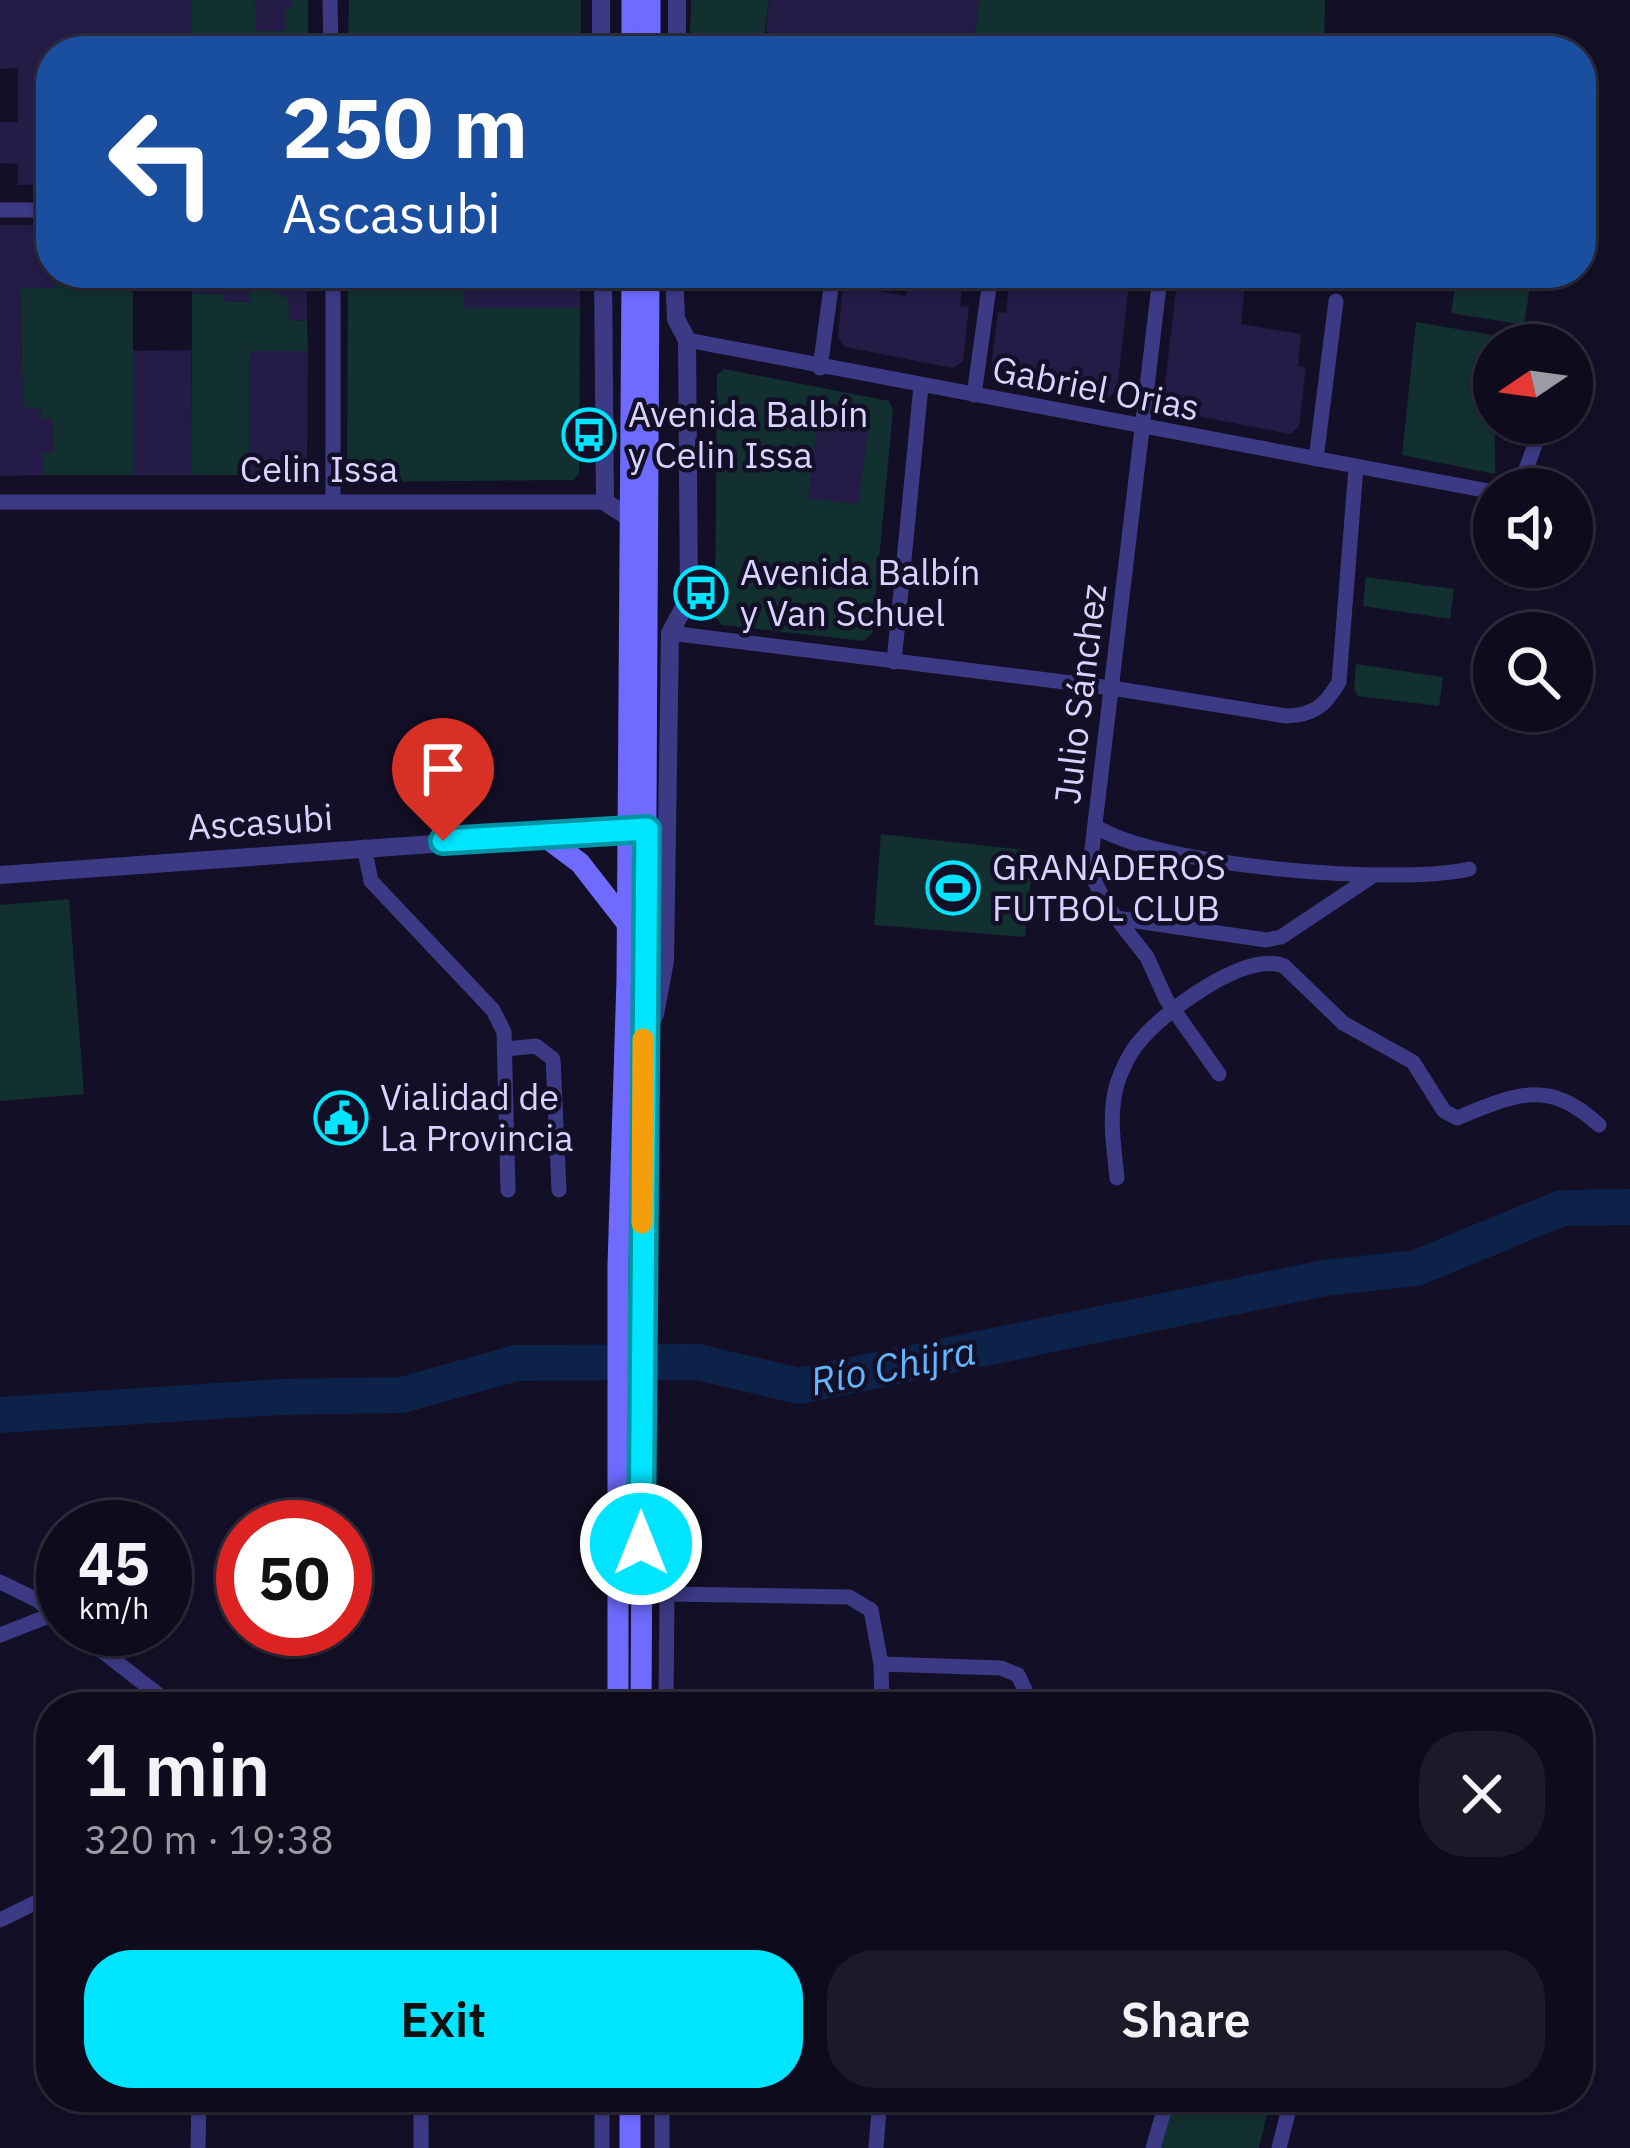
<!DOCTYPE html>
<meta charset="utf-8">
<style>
:root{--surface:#0e0b1c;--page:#1c1929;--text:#f1f3f6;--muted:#9b9ba3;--line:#2e2b3b;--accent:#00e5ff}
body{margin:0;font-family:"IBM Plex Sans",sans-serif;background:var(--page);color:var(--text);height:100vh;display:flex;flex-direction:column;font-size:45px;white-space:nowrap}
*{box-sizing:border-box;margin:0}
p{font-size:39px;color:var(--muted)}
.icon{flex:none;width:66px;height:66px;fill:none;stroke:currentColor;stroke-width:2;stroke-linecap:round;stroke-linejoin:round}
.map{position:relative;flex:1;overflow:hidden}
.side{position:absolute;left:36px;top:1692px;width:1557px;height:420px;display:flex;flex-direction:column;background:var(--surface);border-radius:48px;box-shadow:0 3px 9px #0004,0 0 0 3px var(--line)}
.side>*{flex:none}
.top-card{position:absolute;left:36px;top:36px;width:1560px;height:252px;border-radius:48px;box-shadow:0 3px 9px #0004,0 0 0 3px var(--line);background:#1a4fa0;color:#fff;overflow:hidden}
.needle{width:78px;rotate:257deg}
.tools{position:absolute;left:1473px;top:324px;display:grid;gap:24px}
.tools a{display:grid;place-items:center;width:120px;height:120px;border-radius:50%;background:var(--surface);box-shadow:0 3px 9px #0004,0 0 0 3px var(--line);font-size:60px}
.speed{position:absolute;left:36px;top:1500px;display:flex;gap:24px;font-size:60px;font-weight:700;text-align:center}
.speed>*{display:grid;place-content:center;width:156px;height:156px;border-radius:50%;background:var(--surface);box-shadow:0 3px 9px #0004,0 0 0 3px var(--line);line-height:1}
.speed small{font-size:30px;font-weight:400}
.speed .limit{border:18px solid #d22;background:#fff;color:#111}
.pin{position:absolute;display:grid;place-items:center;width:102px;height:102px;color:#fff;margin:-123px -51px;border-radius:50% 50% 50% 0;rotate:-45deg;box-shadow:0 0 12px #0007}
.pin .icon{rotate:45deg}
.me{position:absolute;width:132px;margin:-66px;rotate:0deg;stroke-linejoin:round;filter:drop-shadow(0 0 9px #0008)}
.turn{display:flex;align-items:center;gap:42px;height:252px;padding:0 48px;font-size:54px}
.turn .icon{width:156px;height:156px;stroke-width:2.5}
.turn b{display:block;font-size:84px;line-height:102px}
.round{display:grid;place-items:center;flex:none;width:126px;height:126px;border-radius:48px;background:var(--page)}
.overview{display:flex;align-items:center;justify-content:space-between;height:204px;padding:0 48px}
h1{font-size:72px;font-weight:600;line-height:90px}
.primary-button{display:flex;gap:24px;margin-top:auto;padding:24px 48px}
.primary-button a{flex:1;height:138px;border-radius:48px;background:var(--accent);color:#111;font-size:48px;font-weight:600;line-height:138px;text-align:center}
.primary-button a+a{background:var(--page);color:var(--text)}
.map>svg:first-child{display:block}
</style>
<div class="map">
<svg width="1630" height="2148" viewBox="0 0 1630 2148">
<rect width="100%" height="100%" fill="#130f26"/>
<g fill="#12302f">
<rect x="192" y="0" width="116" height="51"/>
<polygon points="349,0 581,0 581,51 348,51"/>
<polygon points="691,0 769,0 763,45 690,36"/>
<polygon points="970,0 1325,0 1324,51 973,51 979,2"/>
<polygon points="348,273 464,273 464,308 580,308 579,474 574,480 355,482 347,473"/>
<polygon points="1457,273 1532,273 1524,325 1451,313"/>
<polygon points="55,274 75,274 76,287 133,284 133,475 43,475 43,453 53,452 52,418 41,418 40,408 23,408 20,288 55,288"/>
<polygon points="250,278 269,278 270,290 288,298 290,320 307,321 308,351 250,351 249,475 191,475 192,293 223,294 224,301 249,302"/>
<polygon points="1416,322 1510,338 1511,345 1494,345 1495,474 1402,455"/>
<polygon points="724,369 889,401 893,410 872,634 863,641 722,625 715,617 717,375"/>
<polygon points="1366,577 1454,589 1450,619 1363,606"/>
<polygon points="1356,664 1443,677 1439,706 1358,696 1354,689"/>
<polygon points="881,834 1034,851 1025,937 874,925"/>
<polygon points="69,899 84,1094 0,1101 0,905"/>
<polygon points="1164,2097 1271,2097 1259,2148 1151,2148"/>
</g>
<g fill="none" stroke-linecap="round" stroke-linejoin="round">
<polyline stroke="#0c2248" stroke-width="36" points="0,1415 280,1397 402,1395 516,1363 698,1362 799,1386 1325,1278 1416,1268 1562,1208 1630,1207"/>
</g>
<g fill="#241b47">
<polygon points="0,0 192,0 192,51 51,51 51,185 18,185 18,164 0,163 0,122 18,122 18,68 0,69"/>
<polygon points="255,0 292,0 292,8 285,8 285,31 256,31"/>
<polygon points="769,0 970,0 979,1 973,51 886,51 766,32"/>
<polygon points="0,225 51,225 55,288 20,288 23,408 40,408 41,418 52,418 53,453 43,453 43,475 0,476"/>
<polygon points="75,273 133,273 133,284 75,287"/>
<polygon points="192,273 307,273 307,321 290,320 288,298 270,291 269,278 250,278 250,302 223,301 223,294 192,293"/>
<rect x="464" y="273" width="116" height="35"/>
<polygon points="909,273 964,273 960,306 969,307 963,361 953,368 845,347 838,337 843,285 906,296"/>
<polygon points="1010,273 1130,273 1117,391 1107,398 999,377 991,367 998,312 1006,313"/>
<polygon points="1159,273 1228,273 1226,287"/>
<polygon points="1177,281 1244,291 1241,324 1301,334 1298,366 1306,367 1299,427 1290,434 1170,411 1163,401"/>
<polygon points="191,350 191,475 133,475 133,351"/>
<polygon points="250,351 308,351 307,467 299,475 249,475"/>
<polygon points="817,426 868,432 858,504 808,498"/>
</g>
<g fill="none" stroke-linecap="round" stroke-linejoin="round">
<g stroke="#3d3a85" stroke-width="15">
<polyline points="330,0 331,51"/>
<polyline points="0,210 51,210"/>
<polyline points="1159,286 1092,849 1095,882 1107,906 1147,957 1166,999 1219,1074"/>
<polyline points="687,340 1494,492"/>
<polyline points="820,368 833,273"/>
<polyline points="974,395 991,273"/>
<polyline points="1316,459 1336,301"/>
<polyline points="1504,489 1525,472 1543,423"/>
<polyline points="0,502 605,502"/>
<polyline points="333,502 333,273"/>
<path d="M670,633L1112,688L1286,716C1314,715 1325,706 1339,682L1356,467"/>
<polyline points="894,662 921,386"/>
<path d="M1095,826C1156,866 1396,886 1469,869"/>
<polyline points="364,847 371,881 493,1010 504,1032 508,1190"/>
<polyline points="1116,918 1266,940 1281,937 1371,877"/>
<polyline points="505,1049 536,1046 553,1059 559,1190"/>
<path d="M1117,1178C1114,1147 1108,1115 1117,1084C1121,1071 1130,1052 1139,1042C1163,1012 1246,950 1284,966L1343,1023L1413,1062L1444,1111L1457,1118C1516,1094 1548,1078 1599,1125"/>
<polyline points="0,1582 37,1600 63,1621"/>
<polyline points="74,1629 174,1707"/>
<polyline points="0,1635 54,1614"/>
<polyline points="881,1664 882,1707"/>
<polyline points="666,1707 667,1594 849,1597 871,1610 881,1664 1001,1668 1018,1675 1033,1707"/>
<polyline points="0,1920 51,1895"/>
<polyline points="662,2097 662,2148"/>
<polyline points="198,2148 199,2097"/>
<polyline points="421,2148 421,2097"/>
<polyline points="602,2148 602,2097"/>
<polyline points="876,2148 880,2097"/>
<polyline points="1153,2148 1168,2097"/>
<polyline points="1279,2148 1292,2097"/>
</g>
<g stroke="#3d3a85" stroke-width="18">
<polyline points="601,0 601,51"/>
<polyline points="677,51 677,0"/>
<polyline points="603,273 605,502 633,520"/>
<polyline points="0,875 641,829"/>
<polyline points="646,1033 655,1014 665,961 670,633 689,598 687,340 676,319 674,273"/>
</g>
<g stroke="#6f6bff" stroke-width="21">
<polyline points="632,0 632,51"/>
<polyline points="650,51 650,0"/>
<polyline points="540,833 580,863 626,922"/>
<polyline points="618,1707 618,1265 627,979 632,273"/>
<polyline points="641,1707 649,273"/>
<polyline points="630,2148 630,2097"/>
</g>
</g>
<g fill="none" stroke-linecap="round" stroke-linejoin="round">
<g stroke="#0095a6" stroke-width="30">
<polyline id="route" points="443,841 647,829 641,1544"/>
</g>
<use href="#route" stroke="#00e5ff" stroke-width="21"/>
<polyline stroke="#f59e0b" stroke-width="21" points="642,1223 643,1039"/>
</g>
<defs>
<g id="bus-ring" transform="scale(2.7)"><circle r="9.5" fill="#130f26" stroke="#00e5ff" stroke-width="1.5"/><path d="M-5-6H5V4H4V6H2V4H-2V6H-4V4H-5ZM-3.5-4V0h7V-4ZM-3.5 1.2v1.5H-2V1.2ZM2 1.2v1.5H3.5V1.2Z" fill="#00e5ff"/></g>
<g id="stadium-ring" transform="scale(2.7)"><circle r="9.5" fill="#130f26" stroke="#00e5ff" stroke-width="1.5"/><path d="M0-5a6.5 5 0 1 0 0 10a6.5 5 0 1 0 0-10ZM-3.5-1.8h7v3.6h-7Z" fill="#00e5ff"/></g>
<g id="civic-ring" transform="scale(2.7)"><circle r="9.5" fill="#130f26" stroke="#00e5ff" stroke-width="1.5"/><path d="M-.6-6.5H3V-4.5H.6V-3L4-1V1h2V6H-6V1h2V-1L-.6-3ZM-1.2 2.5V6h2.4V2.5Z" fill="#00e5ff"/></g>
</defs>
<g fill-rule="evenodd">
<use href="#bus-ring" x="589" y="435"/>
<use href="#bus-ring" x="701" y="593"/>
<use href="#stadium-ring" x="953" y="888"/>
<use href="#civic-ring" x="341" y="1118"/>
</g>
<g text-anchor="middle" stroke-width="9" stroke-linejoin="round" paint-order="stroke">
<g font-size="36" fill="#d9d4ff" stroke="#130f26">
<text transform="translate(1096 388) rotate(11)" y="13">Gabriel Orias</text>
<text x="319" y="482">Celin Issa</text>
<text transform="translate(1080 694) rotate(-83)" y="13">Julio Sánchez</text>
<text transform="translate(260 822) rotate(-4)" y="13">Ascasubi</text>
</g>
<g font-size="36" fill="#d9d4ff" stroke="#130f26" text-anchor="start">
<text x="628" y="427">Avenida Balbín<tspan x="628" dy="41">y Celin Issa</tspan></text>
<text x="740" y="585">Avenida Balbín<tspan x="740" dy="41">y Van Schuel</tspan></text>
<text x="992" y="880">GRANADEROS<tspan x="992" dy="41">FUTBOL CLUB</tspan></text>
<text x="380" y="1110">Vialidad de<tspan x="380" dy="41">La Provincia</tspan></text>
</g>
<g font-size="39" font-style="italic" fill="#62b6ff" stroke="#130f26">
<text transform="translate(893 1366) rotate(-11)" y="14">Río Chijra</text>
</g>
</g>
</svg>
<div class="tools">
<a><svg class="needle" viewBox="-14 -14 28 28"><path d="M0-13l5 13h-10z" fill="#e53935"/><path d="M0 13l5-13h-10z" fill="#9b9ba3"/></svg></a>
<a><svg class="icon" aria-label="sound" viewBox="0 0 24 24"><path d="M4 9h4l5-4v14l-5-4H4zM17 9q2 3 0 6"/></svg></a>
<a><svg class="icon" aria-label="search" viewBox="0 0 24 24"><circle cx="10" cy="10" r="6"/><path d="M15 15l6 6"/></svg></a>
</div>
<div class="speed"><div>45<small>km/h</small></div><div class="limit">50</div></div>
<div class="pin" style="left:443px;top:841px;background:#d93025"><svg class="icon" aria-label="arrive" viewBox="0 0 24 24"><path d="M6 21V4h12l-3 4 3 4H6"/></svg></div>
<svg class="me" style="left:641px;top:1544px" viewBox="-20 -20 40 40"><circle r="17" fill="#00e5ff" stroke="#fff" stroke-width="3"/><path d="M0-11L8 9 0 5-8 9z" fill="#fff"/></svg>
<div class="top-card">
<div class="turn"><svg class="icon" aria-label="left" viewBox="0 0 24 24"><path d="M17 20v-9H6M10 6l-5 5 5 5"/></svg><div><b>250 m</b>Ascasubi</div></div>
</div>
<section class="side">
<div class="overview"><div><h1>1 min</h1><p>320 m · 19:38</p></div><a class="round"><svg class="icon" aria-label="close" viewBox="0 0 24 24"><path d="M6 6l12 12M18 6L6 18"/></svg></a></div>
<div class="primary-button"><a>Exit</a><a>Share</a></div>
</section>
</div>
